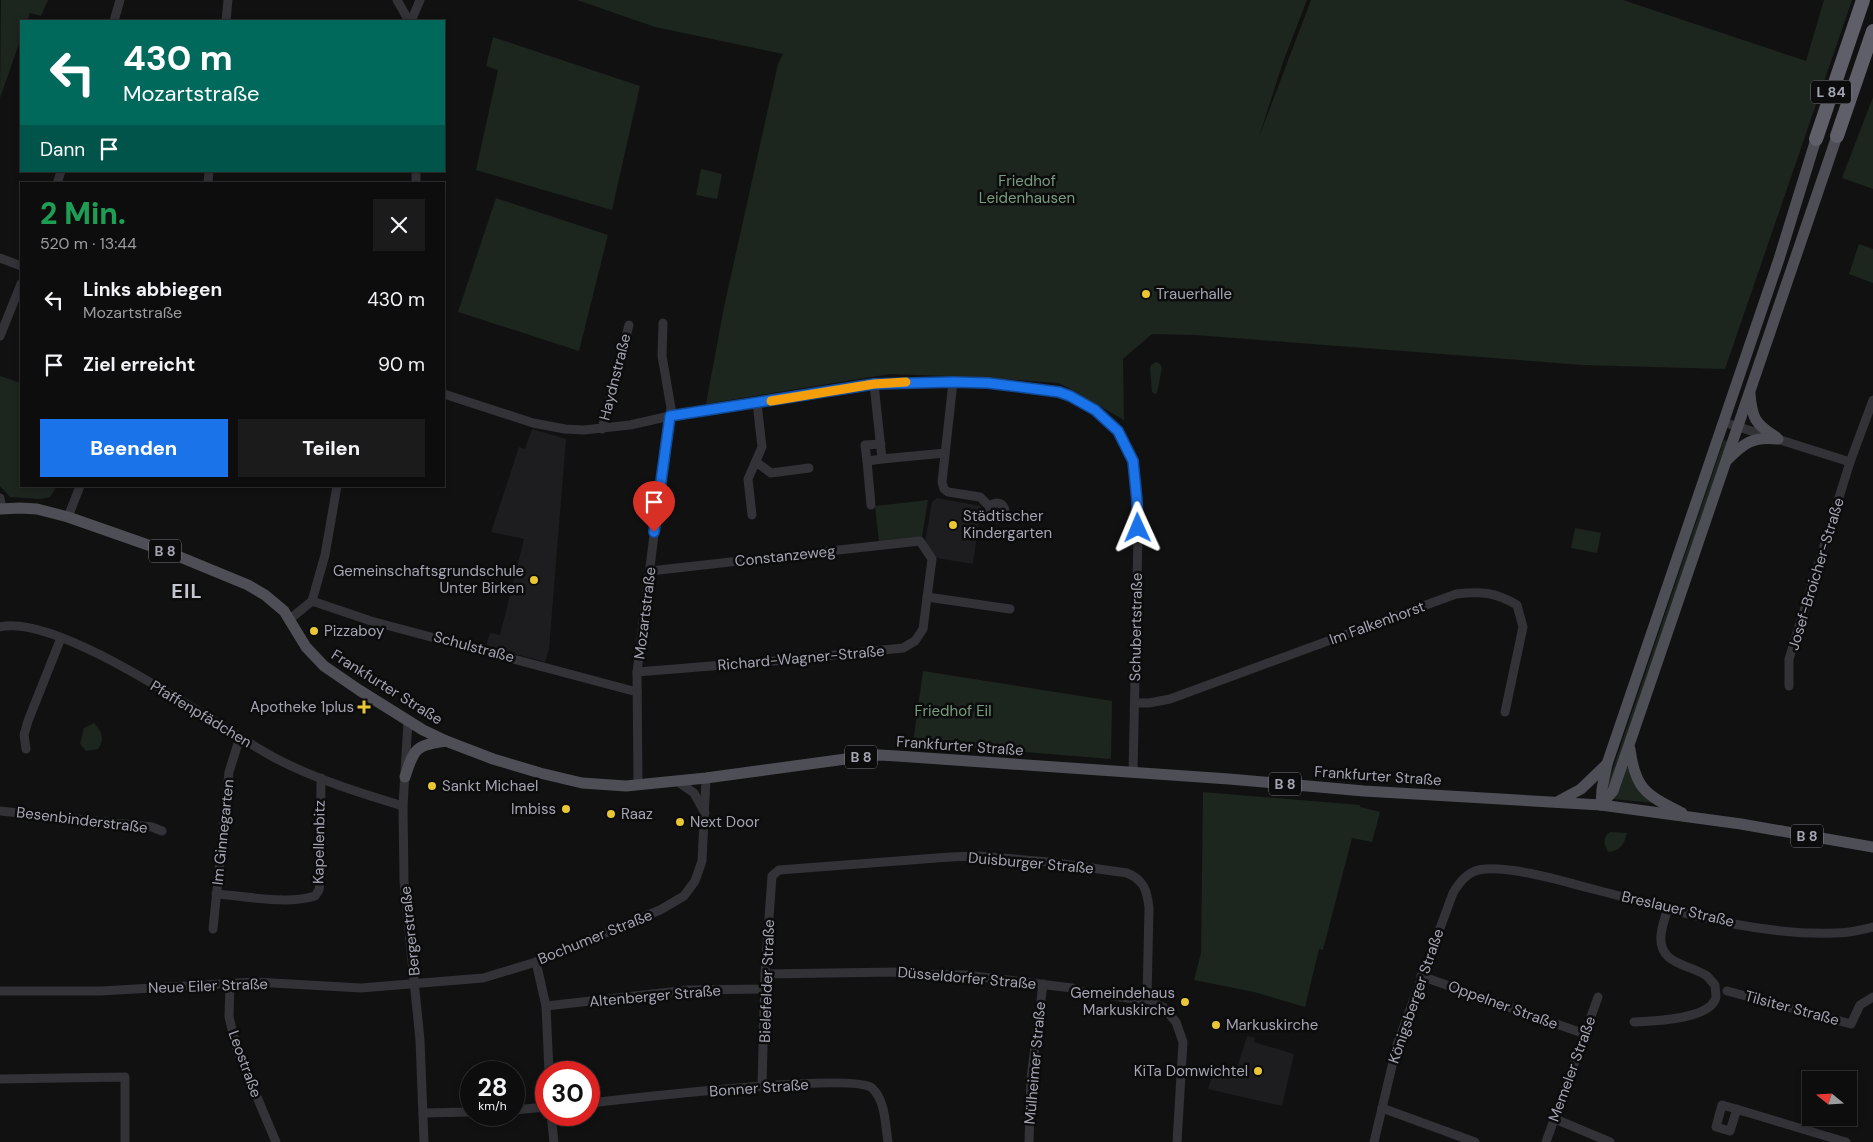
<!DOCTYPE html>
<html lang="de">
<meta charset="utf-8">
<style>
:root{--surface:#0d0d0e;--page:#1b1b1c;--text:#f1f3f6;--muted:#9a9c9e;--line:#2d2d2e;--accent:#1a73e8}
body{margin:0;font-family:"DM Sans",sans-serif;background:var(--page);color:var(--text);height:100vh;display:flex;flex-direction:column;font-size:19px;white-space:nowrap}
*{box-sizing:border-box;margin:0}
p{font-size:16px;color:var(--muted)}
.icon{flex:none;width:28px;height:28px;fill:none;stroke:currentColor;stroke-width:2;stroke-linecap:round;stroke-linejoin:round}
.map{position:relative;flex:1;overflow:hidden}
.side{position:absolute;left:20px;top:182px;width:425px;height:305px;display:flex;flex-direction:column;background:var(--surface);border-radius:0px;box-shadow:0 2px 8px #0003,0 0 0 1px var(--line)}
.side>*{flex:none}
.hud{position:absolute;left:20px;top:20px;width:425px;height:152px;border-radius:0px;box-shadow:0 2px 8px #0003,0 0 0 1px var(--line);background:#00695c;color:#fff;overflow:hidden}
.needle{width:32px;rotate:288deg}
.fabs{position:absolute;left:1802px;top:1071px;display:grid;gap:10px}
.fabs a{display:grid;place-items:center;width:55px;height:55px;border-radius:0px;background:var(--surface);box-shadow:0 2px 8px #0003,0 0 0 1px var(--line);font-size:25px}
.speed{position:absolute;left:460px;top:1061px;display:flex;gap:10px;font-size:25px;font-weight:700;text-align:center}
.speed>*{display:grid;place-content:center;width:65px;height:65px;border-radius:50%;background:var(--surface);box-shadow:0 2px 8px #0003,0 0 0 1px var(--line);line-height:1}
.speed small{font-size:12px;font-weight:400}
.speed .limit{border:8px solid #d22;background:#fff;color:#111}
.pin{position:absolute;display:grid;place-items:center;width:42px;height:42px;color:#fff;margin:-51px -21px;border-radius:50% 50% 50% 0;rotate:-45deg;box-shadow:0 0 5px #0007}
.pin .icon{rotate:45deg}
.me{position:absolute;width:55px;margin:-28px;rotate:359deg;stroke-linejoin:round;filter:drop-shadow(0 0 4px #0008)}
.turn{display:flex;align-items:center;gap:18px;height:105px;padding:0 20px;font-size:22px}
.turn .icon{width:65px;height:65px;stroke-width:2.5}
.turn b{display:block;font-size:35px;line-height:42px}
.then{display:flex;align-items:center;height:48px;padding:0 20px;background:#0003;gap:10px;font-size:19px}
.round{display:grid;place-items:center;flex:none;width:52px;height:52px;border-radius:0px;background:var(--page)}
.summary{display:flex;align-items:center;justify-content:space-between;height:85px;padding:0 20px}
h1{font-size:30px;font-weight:800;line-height:38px;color:#1e9e55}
.primary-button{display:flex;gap:10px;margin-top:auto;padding:10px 20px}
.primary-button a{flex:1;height:58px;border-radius:0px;background:var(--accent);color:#fff;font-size:20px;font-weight:800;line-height:58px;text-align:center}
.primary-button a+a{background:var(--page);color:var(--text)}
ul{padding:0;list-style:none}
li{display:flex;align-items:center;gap:15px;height:65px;padding:0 20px}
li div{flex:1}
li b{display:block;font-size:19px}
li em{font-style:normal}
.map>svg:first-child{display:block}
</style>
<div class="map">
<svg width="1873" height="1142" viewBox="0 0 1873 1142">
<rect width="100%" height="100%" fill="#111112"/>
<g fill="#1d1d1f">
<polygon points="532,429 566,439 549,649 545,662 486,646 490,633 500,635 524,539 491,532 519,447 525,449"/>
<polygon points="937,498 981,506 973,564 936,558 925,542 932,502"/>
<polygon points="1247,1036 1255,1038 1254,1042 1294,1054 1282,1106 1208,1089 1211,1079 1217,1074 1234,1071 1237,1068"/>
</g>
<g fill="#1d251f">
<polygon points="1,0 48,0 41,16 30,13 27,21 21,21 21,38 0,98"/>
<polygon points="577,0 1307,0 1283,62 1259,137 1311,0 1623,0 1806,61 1824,0 1852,0 1725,369 1583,365 1196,335 1152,334 1123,359 1124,420 1059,383 972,377 890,374 706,404 724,307 778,64 783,54 655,27"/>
<polygon points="493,37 640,86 612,210 476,170 498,70 486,66"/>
<polygon points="1873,97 1873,189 1842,178"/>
<polygon points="701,169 722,174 717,199 696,195"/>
<polygon points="496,198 608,235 579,351 458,312"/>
<polygon points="1859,244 1873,249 1873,283 1849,274"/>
<polygon points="1156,362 1160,364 1162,368 1157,393 1155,394 1152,392 1150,368 1151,365"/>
<polygon points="0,376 21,383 21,486 57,486 50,497 41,499 10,497 0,486"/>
<polygon points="1724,440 1727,441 1609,790 1606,789"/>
<polygon points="928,500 922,537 879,542 875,506"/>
<polygon points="1575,528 1601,533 1597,553 1571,548"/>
<polygon points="923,671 1112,701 1111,759 913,743"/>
<path d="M94,723C102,731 105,740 98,749L86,751L80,744L84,728Z"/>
<path d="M1626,767L1628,768C1633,784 1640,793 1654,803L1613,799Z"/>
<polygon points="1203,792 1360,805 1360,807 1380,812 1372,842 1352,838 1323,950 1319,949 1305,1007 1254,992 1194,980 1201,953"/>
<path d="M1610,832L1627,833C1624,845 1620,851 1608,852C1604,843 1602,838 1610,832Z"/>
</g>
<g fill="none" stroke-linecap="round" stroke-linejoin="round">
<g stroke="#323237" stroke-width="9">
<polyline points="397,0 409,21"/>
<polyline points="408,20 412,19 420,0"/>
<polyline points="114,21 120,0"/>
<polyline points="226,21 228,0"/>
<polyline points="416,171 416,184"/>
<polyline points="57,184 61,171"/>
<polyline points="208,184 209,171"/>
<polyline points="0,258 21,266"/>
<polyline points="0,336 21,284"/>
<polyline points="953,382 942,482 944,489 948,492 980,497 990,507"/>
<polyline points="444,394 533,423 565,429 584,430 630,425 670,416 874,384 953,382 988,383 1059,392 1070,396 1095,410 1118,431 1133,461 1137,501 1138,535 1133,773"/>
<polyline points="1723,422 1850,462"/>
<polyline points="602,429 629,325"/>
<polyline points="882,459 945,453"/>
<polyline points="867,461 865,445 881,444"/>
<polyline points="756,462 771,473 809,468"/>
<polyline points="0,498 2,509"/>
<circle cx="997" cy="511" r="8"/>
<polyline points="871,505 867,461 882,459 874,384"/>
<polyline points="752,515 748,479 762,447 757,403"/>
<polyline points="68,517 80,486"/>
<polyline points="927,597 1010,609"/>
<polyline points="312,601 371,621 637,692"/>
<polyline points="290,619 312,601 325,555 337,486"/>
<path d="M0,627C59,612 218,727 275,758C315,779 360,793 403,806"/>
<polyline points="637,672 774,661 903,648 915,641 923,629 932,559 920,541 650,571"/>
<polyline points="1789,686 1789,659 1850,462 1873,400"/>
<path d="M1135,703H1149L1170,699L1456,594C1481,591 1495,592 1517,605L1523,627L1505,712"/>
<polyline points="408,721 403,806 404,881 420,1040 424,1142"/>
<polyline points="26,749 24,735 28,721 61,638"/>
<polyline points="677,781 694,793 705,813"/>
<polyline points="638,785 637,672 664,454 671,408 662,356 663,323"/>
<polyline points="0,811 152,827 162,831"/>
<path d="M216,894C246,896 287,905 315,896L319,890L320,883L321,778"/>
<polyline points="213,929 229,772 240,737"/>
<polyline points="536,962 546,1006 549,1072"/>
<polyline points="765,974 895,972 900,974 966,975 1072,988 1083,992 1136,999 1147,999 1164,1008 1176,1022 1183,1042 1177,1142"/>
<polyline points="1421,976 1585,1034"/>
<polyline points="230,984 229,1017 237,1050 276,1142"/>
<polyline points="0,991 101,991 255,982 361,988 483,978 536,962 660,910 684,896 695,881 702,861 706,778"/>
<polyline points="1727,991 1851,1024 1860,1005 1873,997"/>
<polyline points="546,1006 688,990 765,989"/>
<path d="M1634,1022C1652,1021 1711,1020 1716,997C1716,993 1715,988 1715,985C1712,982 1710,979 1707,976C1690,964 1658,965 1661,935C1662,926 1665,917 1668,908"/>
<polyline points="0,1079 125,1077 125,1142"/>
<path d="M762,1085L765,974L772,876L779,870L950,857L979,856L1049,862L1127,873C1144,880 1147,890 1149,908L1147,999"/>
<path d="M589,1103C627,1099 852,1072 872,1088C886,1101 885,1125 888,1142"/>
<polyline points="1382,1108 1475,1142"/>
<path d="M1737,1109L1730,1131L1716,1127L1722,1105C1764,1117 1805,1130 1846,1142"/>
<polyline points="514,1110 546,1107"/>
<polyline points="423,1113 471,1112"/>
<polyline points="551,1115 554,1142"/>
<polyline points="1555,1119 1610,1142"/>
<polyline points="1029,1142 1031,1078 1043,984"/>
<path d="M1374,1142L1397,1045L1453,893C1460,881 1469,870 1485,869C1516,867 1562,881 1593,889C1671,909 1753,936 1835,933C1848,933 1861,930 1873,927"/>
<polyline points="1546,1142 1598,997"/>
</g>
<g stroke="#4e4f56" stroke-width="11">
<path d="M1750,394C1752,418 1755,424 1776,437"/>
<path d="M1727,460C1744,443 1753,436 1778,439"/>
<polyline points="0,509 20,508 37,509 68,517 168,552 248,585 265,595 284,611 306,647 324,666 359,690 423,730 446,741 493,759 540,773 582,783 626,786 706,778 853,758 879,755 897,756 1229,779 1364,791 1601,805 1741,824 1873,847"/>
<path d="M1630,749C1635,790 1647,795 1682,813"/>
<path d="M405,777C414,748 416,745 446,741"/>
<polyline points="1557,802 1581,789 1607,764"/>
<polyline points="1601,805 1613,791 1629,745 1837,136"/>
<polyline points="1601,805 1602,789 1607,764 1779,259 1816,139"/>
</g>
<g stroke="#5e5f68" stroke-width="14">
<polyline points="1837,136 1873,31"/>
<polyline points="1816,139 1863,0"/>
</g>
</g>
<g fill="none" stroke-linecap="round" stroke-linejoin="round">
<g stroke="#114b97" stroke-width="12">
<polyline id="route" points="654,532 670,416 874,384 953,382 988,383 1059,392 1070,396 1095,410 1118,431 1133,461 1137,501 1138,528"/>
</g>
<use href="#route" stroke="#1a73e8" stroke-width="9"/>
<polyline stroke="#f59e0b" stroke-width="9" points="771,401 874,384 906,382"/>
</g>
<g fill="#e9c633" stroke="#0c0c0d" stroke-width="2">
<circle cx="1146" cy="294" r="5"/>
<circle cx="953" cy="525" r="5"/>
<circle cx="534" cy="580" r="5"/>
<circle cx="314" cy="631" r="5"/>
<path d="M361.5 699.5h5v5h5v5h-5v5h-5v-5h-5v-5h5z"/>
<circle cx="432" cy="786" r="5"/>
<circle cx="566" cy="809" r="5"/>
<circle cx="611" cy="814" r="5"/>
<circle cx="680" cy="822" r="5"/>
<circle cx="1185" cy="1002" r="5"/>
<circle cx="1216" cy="1025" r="5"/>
<circle cx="1258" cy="1071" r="5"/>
</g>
<g text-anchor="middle" stroke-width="5" stroke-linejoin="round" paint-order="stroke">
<g fill="#0c0c0d" stroke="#767780" stroke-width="1">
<rect x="1811" y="80.5" width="40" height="23" rx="4"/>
<rect x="149" y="539.5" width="32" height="23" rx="4"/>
<rect x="845" y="745.5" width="32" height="23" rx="4"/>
<rect x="1269" y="772.5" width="32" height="23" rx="4"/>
<rect x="1791" y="824.5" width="32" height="23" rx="4"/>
</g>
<g font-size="14" font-weight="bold" fill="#a3a5b2">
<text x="1831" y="97">L 84</text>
<text x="165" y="556">B 8</text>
<text x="861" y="762">B 8</text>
<text x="1285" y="789">B 8</text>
<text x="1807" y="841">B 8</text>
</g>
<g font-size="15" fill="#7a9d81" stroke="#0c0c0d">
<text x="1027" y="186">Friedhof<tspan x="1027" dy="17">Leidenhausen</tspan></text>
<text x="953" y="716">Friedhof Eil</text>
</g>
<g font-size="15" fill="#a3a5b2" stroke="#0c0c0d" text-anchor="start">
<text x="1156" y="299">Trauerhalle</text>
<text x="963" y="521">Städtischer<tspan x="963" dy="17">Kindergarten</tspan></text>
<text x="524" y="576" text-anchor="end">Gemeinschaftsgrundschule<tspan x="524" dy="17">Unter Birken</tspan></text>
<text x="324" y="636">Pizzaboy</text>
<text x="354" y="712" text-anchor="end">Apotheke 1plus</text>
<text x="442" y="791">Sankt Michael</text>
<text x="556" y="814" text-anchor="end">Imbiss</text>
<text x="621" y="819">Raaz</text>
<text x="690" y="827">Next Door</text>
<text x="1175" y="998" text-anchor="end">Gemeindehaus<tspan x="1175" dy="17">Markuskirche</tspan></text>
<text x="1226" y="1030">Markuskirche</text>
<text x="1248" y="1076" text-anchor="end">KiTa Domwichtel</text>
</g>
<g font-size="15" fill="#a3a5b2" stroke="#0c0c0d">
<text transform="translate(615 377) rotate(-76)" y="5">Haydnstraße</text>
<text transform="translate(785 556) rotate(-6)" y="5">Constanzeweg</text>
<text transform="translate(1816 574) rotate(-73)" y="5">Josef-Broicher-Straße</text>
<text transform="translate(645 613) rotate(-83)" y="5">Mozartstraße</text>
<text transform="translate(1377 623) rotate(-20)" y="5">Im Falkenhorst</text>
<text transform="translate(1136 627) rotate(-89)" y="5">Schubertstraße</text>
<text transform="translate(474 647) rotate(15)" y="5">Schulstraße</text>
<text transform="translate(801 658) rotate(-5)" y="5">Richard-Wagner-Straße</text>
<text transform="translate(387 687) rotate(32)" y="5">Frankfurter Straße</text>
<text transform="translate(201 714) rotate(31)" y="5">Pfaffenpfädchen</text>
<text transform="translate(960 746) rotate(4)" y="5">Frankfurter Straße</text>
<text transform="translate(1378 776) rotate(4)" y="5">Frankfurter Straße</text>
<text transform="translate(82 820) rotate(7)" y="5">Besenbinderstraße</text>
<text transform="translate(223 832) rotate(-84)" y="5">Im Ginnegarten</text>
<text transform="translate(319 842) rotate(-89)" y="5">Kapellenbitz</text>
<text transform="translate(1031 863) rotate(5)" y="5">Duisburger Straße</text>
<text transform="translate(1678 909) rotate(13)" y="5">Breslauer Straße</text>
<text transform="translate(410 931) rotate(-96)" y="5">Bergerstraße</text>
<text transform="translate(595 937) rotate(-22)" y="5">Bochumer Straße</text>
<text transform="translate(967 978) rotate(5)" y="5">Düsseldorfer Straße</text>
<text transform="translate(767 981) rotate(-88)" y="5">Bielefelder Straße</text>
<text transform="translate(208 986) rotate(-2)" y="5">Neue Eiler Straße</text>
<text transform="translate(655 996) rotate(-5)" y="5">Altenberger Straße</text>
<text transform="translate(1416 996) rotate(-71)" y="5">Königsberger Straße</text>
<text transform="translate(1503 1005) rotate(20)" y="5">Oppelner Straße</text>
<text transform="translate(1792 1008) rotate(15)" y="5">Tilsiter Straße</text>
<text transform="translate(1035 1063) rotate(-85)" y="5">Mülheimer Straße</text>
<text transform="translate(245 1064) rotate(70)" y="5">Leostraße</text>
<text transform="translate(1572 1069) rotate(-70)" y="5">Memeler Straße</text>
<text transform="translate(759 1088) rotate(-4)" y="5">Bonner Straße</text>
</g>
<g font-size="20" font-weight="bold" letter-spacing="1" fill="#c3c5cf" stroke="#0c0c0d">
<text x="187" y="598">EIL</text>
</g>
</g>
</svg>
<div class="fabs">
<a><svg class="needle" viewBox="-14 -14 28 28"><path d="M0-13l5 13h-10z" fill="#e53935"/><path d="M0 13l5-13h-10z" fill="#9a9c9e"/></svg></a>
</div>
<div class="speed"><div>28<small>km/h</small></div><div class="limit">30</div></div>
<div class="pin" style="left:654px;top:532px;background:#d93025"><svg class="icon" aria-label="arrive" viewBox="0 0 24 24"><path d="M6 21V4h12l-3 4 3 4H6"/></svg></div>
<svg class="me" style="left:1138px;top:528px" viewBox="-20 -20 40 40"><path d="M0-17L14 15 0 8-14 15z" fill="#1a73e8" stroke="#fff" stroke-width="4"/></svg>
<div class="hud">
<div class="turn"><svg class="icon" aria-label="left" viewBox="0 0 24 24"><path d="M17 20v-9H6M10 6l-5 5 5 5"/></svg><div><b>430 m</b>Mozartstraße</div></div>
<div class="then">Dann<svg class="icon" aria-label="arrive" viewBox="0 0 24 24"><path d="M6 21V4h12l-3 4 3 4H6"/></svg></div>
</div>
<section class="side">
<div class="summary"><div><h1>2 Min.</h1><p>520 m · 13:44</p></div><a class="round"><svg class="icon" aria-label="close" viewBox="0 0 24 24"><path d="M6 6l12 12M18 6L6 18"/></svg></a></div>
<ul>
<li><svg class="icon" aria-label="left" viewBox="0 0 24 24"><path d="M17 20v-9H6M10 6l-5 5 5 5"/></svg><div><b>Links abbiegen</b><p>Mozartstraße</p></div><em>430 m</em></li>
<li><svg class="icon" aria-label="arrive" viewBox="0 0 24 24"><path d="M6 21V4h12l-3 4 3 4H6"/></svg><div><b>Ziel erreicht</b></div><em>90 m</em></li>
</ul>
<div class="primary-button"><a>Beenden</a><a>Teilen</a></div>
</section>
</div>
